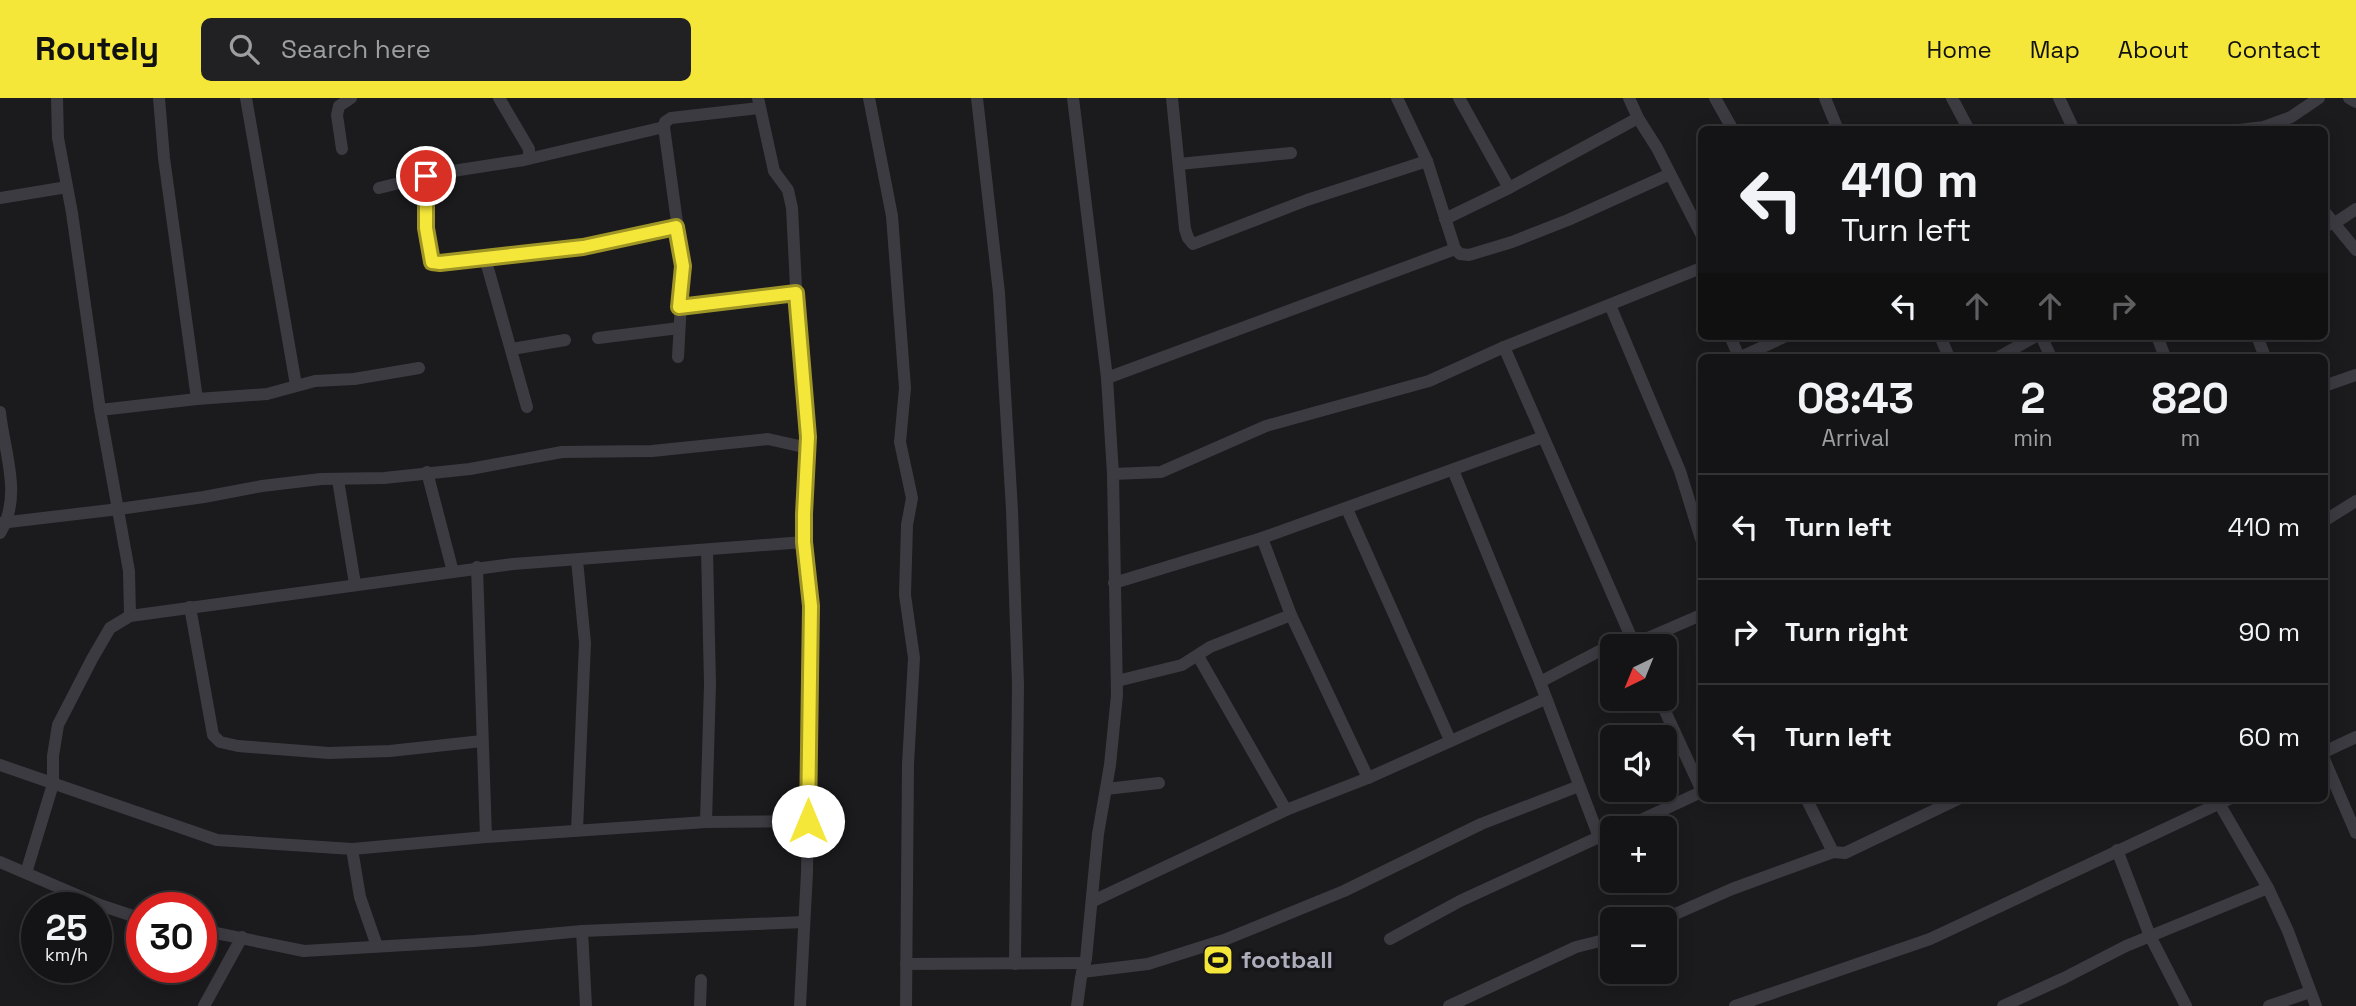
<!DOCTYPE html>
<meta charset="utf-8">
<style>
:root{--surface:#141416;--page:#212123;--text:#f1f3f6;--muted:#9d9ea1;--line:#333335;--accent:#f5e73a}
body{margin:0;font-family:"Space Grotesk",sans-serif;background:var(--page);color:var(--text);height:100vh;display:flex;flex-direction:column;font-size:26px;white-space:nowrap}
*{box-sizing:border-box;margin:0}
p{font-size:23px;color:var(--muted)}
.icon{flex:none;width:38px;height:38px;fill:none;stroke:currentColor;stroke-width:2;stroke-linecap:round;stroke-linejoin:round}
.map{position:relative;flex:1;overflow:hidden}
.drawer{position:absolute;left:1698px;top:256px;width:630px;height:448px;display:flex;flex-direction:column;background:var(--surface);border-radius:10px;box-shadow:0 4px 18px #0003,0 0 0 2px var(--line)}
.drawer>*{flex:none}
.guide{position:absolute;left:1698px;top:28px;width:630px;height:214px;border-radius:10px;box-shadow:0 4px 18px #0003,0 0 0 2px var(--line);background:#141416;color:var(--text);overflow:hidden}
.needle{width:46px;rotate:223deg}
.controls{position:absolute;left:1600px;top:536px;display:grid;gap:14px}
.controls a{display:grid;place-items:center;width:77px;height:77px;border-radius:10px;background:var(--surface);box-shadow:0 4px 18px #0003,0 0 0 2px var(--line);font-size:35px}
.speed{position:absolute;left:21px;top:794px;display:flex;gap:14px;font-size:35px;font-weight:700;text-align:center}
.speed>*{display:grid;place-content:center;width:91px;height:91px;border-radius:50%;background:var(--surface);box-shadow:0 4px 18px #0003,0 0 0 2px var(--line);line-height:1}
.speed small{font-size:18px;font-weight:400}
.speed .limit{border:10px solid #d22;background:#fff;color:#111}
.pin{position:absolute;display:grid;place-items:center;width:60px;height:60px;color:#fff;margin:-30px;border:4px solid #fff;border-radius:50%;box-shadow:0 2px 7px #0007}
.me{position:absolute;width:77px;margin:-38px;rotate:0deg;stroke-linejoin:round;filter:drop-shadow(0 0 5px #0008)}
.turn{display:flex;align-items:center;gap:24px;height:147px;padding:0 28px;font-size:32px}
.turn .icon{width:91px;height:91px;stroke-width:2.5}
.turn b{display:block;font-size:49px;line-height:60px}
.lanes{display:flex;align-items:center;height:66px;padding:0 28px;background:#0003;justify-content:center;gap:35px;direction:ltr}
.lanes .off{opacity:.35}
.eta{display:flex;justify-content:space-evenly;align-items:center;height:119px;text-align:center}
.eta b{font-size:42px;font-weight:700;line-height:49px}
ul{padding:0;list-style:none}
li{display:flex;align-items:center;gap:21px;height:105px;padding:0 28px;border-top:2px solid var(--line)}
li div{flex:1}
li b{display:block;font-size:26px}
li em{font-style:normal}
header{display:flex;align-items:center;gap:42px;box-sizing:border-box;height:98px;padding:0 35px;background:var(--accent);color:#111}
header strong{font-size:33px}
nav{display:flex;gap:38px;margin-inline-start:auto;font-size:24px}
.search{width:490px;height:63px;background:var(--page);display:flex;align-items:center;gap:18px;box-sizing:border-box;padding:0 24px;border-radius:10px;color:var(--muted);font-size:26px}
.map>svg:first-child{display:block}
</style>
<header>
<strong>Routely</strong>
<div class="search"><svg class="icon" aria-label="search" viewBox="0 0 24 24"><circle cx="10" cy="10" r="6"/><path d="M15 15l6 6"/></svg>Search here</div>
<nav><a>Home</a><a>Map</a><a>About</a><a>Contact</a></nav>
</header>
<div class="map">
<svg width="2356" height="908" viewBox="0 0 2356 908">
<rect width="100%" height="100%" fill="#1b1a1d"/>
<polygon fill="#202823" points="1227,853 1230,866 1208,871 1205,858"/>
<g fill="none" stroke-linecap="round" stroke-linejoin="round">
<g stroke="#3c3b42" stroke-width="12">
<polyline points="57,0 58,40 72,115 100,312 129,473 130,518"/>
<polyline points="159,0 164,60 197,301"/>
<polyline points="246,0 296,287"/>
<polyline points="499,0 529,51 529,59"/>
<polyline points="758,0 774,73 788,92 792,110 798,228 808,339 804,444 811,508 807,774 800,908"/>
<polyline points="869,0 892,118 905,290 900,344 912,400 907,427 905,497 914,560 908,666 906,908"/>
<polyline points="977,0 999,195 1012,412 1018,587 1015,866"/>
<polyline points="1073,0 1107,280 1113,376 1117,597 1110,667 1098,736 1086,861 1081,879 1077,908"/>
<polyline points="1172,0 1185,131 1188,140 1193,146 1307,102 1427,63"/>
<polyline points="1397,0 1427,63 1455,151 1460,156 1469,157 1512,144 1568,122 1670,76"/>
<polyline points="1459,0 1509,90"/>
<polyline points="1629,0 1638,20 1657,50 1701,136"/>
<polyline points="1715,0 1733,32"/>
<polyline points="1825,0 1838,32"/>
<polyline points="1952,0 1969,32"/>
<polyline points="2059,0 2074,32"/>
<polyline points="2349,0 2356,4"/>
<polyline points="2239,32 2264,29 2291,19 2319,0"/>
<polyline points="342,51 337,17 339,8 351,0"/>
<polyline points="1179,66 1291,55"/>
<path d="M426,78C426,106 422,138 432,164L440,165L583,149L676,129"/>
<polyline points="379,90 440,75 524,62 664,29"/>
<polyline points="0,100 67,89"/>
<polyline points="2324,113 2356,152"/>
<polyline points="1445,121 1509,90 1638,20"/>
<polyline points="2324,128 2335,125 2356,111"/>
<polyline points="485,160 527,309"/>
<polyline points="1610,207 1680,373 1701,441"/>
<polyline points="679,209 796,195"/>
<polyline points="1730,238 1739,259"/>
<polyline points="1940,238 1949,259"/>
<polyline points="2041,238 2051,259"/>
<polyline points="2157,238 2165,259"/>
<polyline points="2257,238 2265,259"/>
<polyline points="598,240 679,230"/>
<polyline points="1504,249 1635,548"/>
<polyline points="512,251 565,242"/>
<polyline points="678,259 683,168 664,29 665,24 671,20 759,10"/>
<polyline points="1741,259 1786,238"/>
<polyline points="1999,259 2036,238"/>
<polyline points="1107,280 1455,151"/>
<polyline points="2324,288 2356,277"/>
<polyline points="100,312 197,301 267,296 315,283 354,281 419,270"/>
<path d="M0,314C4,354 23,398 0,435"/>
<polyline points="1453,372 1540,584 1599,739 1612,735"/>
<polyline points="427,374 453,474 513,466 804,444"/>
<polyline points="1113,376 1161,374 1266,328 1429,283 1504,249 1701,170"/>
<polyline points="338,382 355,486"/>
<polyline points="1347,411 1450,642"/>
<polyline points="2324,423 2356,403"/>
<polyline points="0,425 119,411 204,399 262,388 321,381 384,380 470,371 562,354 652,353 768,341 808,350"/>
<polyline points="1262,440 1291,517 1368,680 1545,601"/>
<polyline points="577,462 585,545 577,732"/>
<polyline points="477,469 486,739"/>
<polyline points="1114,485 1262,440 1543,339"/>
<polyline points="190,509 213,637 220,644 238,648 329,655 390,653 482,643"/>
<polyline points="1634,546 1701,517"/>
<polyline points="1198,558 1286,712"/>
<polyline points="1117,583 1182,567 1210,549 1291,517"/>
<polyline points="1540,584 1630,537"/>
<polyline points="1659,600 1701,691"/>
<polyline points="2324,654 2356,639"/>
<polyline points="2324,661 2356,735"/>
<polyline points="0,667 217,742 352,751 486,739 706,724 808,723"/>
<polyline points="1106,691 1159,685"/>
<polyline points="1806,700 1833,754 1845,755 1960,700"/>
<polyline points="2216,700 2268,790 2288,833 2316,908"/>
<polyline points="706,724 710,586 707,452"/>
<polyline points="1624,730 1701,694"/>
<polyline points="352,751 360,799 377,848"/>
<polyline points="2117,752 2150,838 2186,908"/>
<polyline points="0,764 100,807 142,821"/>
<polyline points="26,775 53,686 53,658 58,627 92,561 110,530 130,518 453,474"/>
<polyline points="1093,803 1286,712 1368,680"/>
<polyline points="1664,821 1732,791 1833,754"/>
<polyline points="201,832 304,853 474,843 582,833 804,824"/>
<polyline points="582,833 586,908"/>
<polyline points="1390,841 1460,803 1599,739"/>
<polyline points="906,866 1085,865"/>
<polyline points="1082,874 1148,866 1224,842 1344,793 1481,726 1579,688"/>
<polyline points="204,908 242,839"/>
<polyline points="700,908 701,882"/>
<polyline points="1449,908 1576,849 1612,840"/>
<polyline points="1735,908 1930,841 2231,700"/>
<polyline points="2003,908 2064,880 2126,848 2268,790"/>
<polyline points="2269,908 2310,894"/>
</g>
</g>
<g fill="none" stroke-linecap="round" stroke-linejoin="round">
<g stroke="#9f9626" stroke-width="18">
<polyline id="route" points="426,78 426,130 432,164 440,165 583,149 676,129 683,168 679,209 796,195 808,339 804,416 804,444 811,508 808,723"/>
</g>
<use href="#route" stroke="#f5e73a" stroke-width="12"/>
</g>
<defs>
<g id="stadium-square" transform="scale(1.575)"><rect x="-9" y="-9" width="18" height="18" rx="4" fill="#f5e73a" stroke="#161518"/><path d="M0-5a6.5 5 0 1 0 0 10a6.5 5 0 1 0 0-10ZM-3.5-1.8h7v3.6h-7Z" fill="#111"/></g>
</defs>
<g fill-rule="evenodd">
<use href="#stadium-square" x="1218" y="862"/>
</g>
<g text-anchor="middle" stroke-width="7" stroke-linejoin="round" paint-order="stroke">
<g font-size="24" font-weight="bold" fill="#adadbc" stroke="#161518" text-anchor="start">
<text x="1241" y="870">football</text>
</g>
</g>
</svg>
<div class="controls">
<a><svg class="needle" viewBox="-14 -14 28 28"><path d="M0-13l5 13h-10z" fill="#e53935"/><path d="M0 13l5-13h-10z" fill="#9d9ea1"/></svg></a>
<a><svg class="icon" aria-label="sound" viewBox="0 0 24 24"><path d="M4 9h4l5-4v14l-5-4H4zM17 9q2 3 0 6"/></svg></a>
<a>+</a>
<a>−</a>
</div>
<div class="speed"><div>25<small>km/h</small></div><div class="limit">30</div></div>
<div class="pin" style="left:426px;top:78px;background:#d93025"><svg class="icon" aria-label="arrive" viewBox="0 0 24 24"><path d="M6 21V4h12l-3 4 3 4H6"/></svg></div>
<svg class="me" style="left:808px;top:723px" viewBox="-20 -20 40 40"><circle r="19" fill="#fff"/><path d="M0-13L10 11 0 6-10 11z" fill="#f5e73a"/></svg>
<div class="guide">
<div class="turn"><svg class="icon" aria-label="left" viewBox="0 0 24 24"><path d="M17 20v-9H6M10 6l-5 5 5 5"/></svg><div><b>410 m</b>Turn left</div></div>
<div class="lanes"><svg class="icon" aria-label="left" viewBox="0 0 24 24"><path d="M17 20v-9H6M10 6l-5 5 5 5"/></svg><svg class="icon off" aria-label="ahead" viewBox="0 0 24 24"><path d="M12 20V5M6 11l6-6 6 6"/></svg><svg class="icon off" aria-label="ahead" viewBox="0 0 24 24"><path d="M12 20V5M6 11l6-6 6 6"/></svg><svg class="icon off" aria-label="right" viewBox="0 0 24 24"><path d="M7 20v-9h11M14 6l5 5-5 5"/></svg></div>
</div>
<section class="drawer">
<div class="eta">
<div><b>08:43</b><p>Arrival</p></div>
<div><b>2</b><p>min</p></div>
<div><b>820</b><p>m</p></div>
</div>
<ul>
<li><svg class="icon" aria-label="left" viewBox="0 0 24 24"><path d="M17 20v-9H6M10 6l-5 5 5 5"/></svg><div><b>Turn left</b></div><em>410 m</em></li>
<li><svg class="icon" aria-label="right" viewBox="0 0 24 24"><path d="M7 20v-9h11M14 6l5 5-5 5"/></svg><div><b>Turn right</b></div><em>90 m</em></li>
<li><svg class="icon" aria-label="left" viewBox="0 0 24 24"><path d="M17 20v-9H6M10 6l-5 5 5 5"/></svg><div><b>Turn left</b></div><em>60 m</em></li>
</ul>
</section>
</div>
